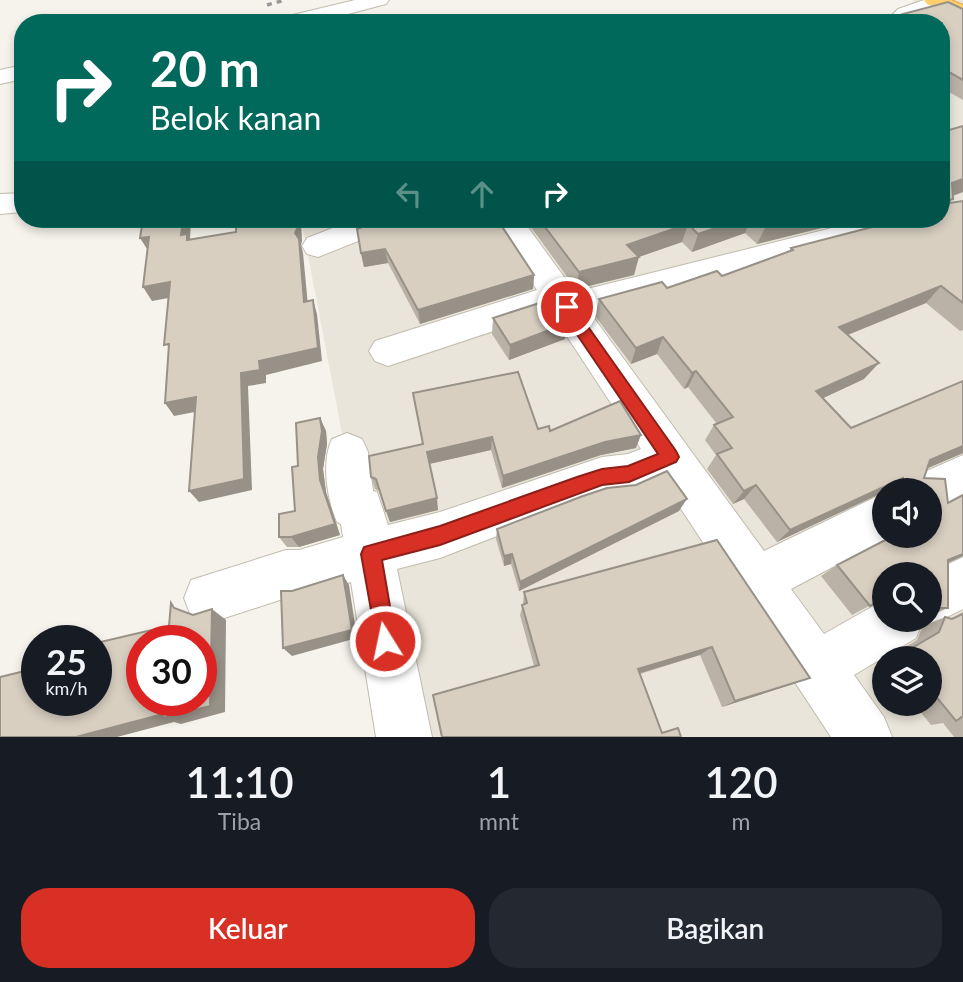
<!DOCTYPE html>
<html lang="id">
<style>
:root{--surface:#171b24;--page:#242831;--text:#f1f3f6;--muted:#9ea1a6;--accent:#d93025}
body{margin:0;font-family:Lato,sans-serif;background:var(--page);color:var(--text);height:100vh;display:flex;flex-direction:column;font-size:26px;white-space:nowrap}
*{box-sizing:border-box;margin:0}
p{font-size:23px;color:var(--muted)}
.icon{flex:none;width:38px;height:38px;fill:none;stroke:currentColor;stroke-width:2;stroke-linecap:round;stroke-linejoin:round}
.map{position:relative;height:737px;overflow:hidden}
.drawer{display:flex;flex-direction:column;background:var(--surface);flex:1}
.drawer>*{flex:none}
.top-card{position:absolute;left:14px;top:14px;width:936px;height:214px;border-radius:28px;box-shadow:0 4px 10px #0003;background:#00695c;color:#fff;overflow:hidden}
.buttons{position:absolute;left:872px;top:478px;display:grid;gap:14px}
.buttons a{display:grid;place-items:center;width:70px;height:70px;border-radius:50%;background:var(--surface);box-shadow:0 4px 10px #0003;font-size:35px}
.speed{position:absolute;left:21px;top:625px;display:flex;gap:14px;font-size:35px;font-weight:700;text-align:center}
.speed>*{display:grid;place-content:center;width:91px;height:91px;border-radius:50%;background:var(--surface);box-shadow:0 4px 10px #0003;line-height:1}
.speed small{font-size:18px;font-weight:400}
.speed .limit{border:10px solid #d22;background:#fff;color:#111}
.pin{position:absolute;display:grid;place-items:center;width:60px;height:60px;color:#fff;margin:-30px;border:4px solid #fff;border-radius:50%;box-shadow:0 2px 7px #0007}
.me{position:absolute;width:77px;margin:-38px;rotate:350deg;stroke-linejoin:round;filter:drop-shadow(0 0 5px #0008)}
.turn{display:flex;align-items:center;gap:24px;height:147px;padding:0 21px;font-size:32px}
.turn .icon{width:91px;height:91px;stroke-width:2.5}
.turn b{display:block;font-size:49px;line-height:60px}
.lanes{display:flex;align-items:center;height:66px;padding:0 21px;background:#0003;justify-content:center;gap:35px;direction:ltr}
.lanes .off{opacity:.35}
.eta{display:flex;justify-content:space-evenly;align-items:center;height:119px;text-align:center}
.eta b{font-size:42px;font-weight:600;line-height:49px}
.primary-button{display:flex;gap:14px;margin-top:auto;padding:14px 21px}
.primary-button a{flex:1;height:80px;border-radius:28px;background:var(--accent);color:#fff;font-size:28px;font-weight:600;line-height:80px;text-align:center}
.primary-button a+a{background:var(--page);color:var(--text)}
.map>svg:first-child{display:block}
</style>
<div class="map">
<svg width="963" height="737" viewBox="0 0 963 737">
<rect width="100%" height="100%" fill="#f6f3ec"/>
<path fill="#eae5da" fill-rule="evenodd" d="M914,0H963V737H400L301,219H942V23H892ZM884,490H929V536H884ZM884,574H929V620H884ZM884,658H929V704H884Z"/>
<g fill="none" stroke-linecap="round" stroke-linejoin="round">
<g stroke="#c2bbae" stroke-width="2">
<g id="minor">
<polygon points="355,0 389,0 386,4 314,23 277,23 280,18"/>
<polygon points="924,0 948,2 945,6 912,17 907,23 884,23 898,9"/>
<polygon points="23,65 23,79 0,84 0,70"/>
<polygon points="23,193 23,212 0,214 0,194"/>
<polygon points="356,219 401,219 396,226 318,257 307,254 302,246 307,238"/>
<path d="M491,219H522L575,292L868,219H922L918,226L591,314L764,551L884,493V536H891L791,589L824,634L884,600V620H929L928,574L963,557V609L929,626L922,623L916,638L854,675L884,717L892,737H831L662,480L629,494L602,497L578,505L440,558L397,569L432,737H376L351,582L299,598H286L209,623L191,616L184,598L191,580L286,550H299L343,537L341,524L337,522C327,499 321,462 332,439L347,433L362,439L368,452L373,491L377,492L388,525L440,512L602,457L628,454L641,449L551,312L388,366L375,361L369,351L375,341L537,290Z"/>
<polygon points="963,455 963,497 929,513 929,490 908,490 913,477"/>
</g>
</g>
<g stroke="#e0a43c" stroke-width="2">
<polygon id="highway" points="924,0 951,0 963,5 963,19 927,4"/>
</g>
<use href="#minor" fill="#fff" fill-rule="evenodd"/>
<use href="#highway" fill="#ffcf6e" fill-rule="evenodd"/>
<polyline stroke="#9a9a9a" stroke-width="3.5" stroke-dasharray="5 5" stroke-linecap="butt" points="267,5 285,0"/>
</g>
<g fill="#bab2a6">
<polygon points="963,9 963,100 942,88 942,23 898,23 903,14"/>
<polygon points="963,126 963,192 953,196 950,203 963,201 963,330 960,331 926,303 848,335 864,379 823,398 851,428 963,381 963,453 927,468 924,478 948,503 963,495 963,556 948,563 948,608 929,616 929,574 852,615 821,576 837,565 929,536 929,490 884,490 777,542 744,499 733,504 707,469 716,455 705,440 714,425 717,424 688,387 684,389 657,354 631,364 595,316 599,299 667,288 722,276 789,251 791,248 942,219"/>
<polygon points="383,219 534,275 533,289 420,324 388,263 364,267 361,253"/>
<polygon points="525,219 592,219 594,221 601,219 858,219 757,244 745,233 692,252 682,242 638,257 634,275 576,289"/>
<polygon points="493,318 568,323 565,339 509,360 492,334"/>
<polygon points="413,393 538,429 636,448 601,455 502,488 491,450 429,464 438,510 390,522 379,491 375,489 371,477 423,445"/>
<polygon points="320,418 326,431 327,444 323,469 326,492 340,535 299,547 287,547 279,537 295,511 298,466"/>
<polygon points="679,511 519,591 511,564 504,566 496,539 497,529"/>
<polygon points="717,540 810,678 793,684 722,707 700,655 640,674 662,733 681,737 442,737 534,666 520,615 523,604 524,592"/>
<polygon points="963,612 963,737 954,737 943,723 931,725 914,704 929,704 929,658 888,658 917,640 923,626 945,617 950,619"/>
</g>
<g fill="#979187">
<polygon points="963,179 963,192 942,199 952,183"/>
<polygon points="183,219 191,219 190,239 194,248 181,235"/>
<polygon points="297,219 325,219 301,222 302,241 301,245 303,253 309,316 304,302 295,233"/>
<polygon points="742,219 751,219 745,233 692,252 698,234"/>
<polygon points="797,219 858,219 757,244 766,226"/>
<polygon points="688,224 682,242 636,258 639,257 634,275 576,289 579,272 627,245"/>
<polygon points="149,237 149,252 140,238"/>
<polygon points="385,249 388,263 364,267 361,253"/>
<polygon points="534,275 533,289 420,324 418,310"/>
<polygon points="170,282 179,296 152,301 143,287"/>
<polygon points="941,286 926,303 827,343 839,327"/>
<polygon points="313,300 317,314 322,361 266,375 266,383 248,386 252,490 199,502 189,491 241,373 259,361"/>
<polygon points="568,323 565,339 509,360 510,345"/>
<polygon points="663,337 657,354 631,364 636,348"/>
<polygon points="879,363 864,379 804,407 816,391"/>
<polygon points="696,371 688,387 684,389 692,373"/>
<polygon points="196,397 205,410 174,416 165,403"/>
<polygon points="320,418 326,431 327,444 323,469 326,492 340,535 299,547 291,537 320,480 318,457"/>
<polygon points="641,435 636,448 601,455 502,488 503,476 605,442"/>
<polygon points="492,437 491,450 429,464 427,452"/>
<polygon points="963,446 963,453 912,475 930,460"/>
<polygon points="903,478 888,490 884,490 884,492 777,542 790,530"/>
<polygon points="756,485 744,499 733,504 744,491"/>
<polygon points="437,498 438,510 390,522 386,511"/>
<polygon points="687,499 679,511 519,591 520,582"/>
<polygon points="512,554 511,564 504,566 504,556"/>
<polygon points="963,554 963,556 927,572 948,560"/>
<polygon points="343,575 349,585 357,638 292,656 283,648"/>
<polygon points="212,609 226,620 225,712 181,724 174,722 117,737 76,737"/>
<polygon points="712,647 700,655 630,676 638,669"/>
<polygon points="810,678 793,684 722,707 735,701"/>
</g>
<g fill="#d8cfc1" stroke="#979187" stroke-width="2" fill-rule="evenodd">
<polygon points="948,2 963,9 963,80 942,68 942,23 920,23 903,14"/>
<polygon points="963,126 963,179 952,183 953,199 949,200 950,203 963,201 963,303 941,286 839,327 879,363 816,391 851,428 963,381 963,446 930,460 924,478 945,479 948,503 963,495 963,554 948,560 948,608 929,608 929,574 884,574 884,598 870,606 837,565 893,536 929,536 929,490 904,490 903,478 790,530 756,485 744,491 717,454 732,448 714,425 733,417 696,371 692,373 663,337 636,348 599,299 662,282 667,288 717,271 722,276 793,250 791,248 903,219 942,219 942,132"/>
<polygon points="143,219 183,219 181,235 187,234 187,240 236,232 236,219 297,219 298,227 295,233 299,239 304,302 313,300 318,348 259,361 260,370 241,373 244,479 189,491 196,397 165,403 169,344 164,345 170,282 143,287 149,237 140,238"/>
<polygon points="383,219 497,219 534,275 418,310 385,249 361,253 357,229"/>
<polygon points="539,219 592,219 594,221 601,219 742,219 698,234 688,224 627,245 639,257 579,272"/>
<polygon points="757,219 797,219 766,226"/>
<polygon points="552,299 568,323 510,345 493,318"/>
<polygon points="518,372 538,429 549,426 550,431 620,401 641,435 605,442 503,476 492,437 427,452 437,498 386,511 376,479 371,477 369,456 423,444 413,393"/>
<polygon points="320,418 322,431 318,457 320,480 335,524 291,537 279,537 279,514 295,511 292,467 298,466 296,423"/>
<polygon points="667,471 687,499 520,582 512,554 504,556 497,529 583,496 607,488 636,485"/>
<polygon points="717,540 810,678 735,701 712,647 638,669 662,733 678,728 681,737 442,737 433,695 539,665 522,605 527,603 524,592"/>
<polygon points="343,575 352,630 283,648 281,591 292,591"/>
<path d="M171,603L174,608L193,615L212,609L210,706L163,718V714L76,737H0V677L37,668V700H96V643L169,626ZM142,640H201V700H142Z"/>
<polygon points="963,614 963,716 956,721 929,688 929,658 905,658 902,654 939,632 945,617 952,619"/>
</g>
<polygon fill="#d93025" stroke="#8d1f18" stroke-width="2" points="567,302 572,304 676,451 679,457 676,462 629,482 602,485 440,545 382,560 396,641 393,649 385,652 378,649 361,554 364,547 440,526 577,477 602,469 628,466 658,454 561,311 559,307"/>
</svg>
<div class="buttons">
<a><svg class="icon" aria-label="sound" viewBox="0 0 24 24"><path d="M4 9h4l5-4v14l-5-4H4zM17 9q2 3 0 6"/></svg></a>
<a><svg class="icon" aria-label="search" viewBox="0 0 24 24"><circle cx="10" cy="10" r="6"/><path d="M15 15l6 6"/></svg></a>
<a><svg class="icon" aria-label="layers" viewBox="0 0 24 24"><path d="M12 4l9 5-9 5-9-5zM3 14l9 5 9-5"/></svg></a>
</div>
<div class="speed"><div>25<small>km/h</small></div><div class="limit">30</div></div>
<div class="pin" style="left:567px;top:307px;background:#d93025"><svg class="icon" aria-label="arrive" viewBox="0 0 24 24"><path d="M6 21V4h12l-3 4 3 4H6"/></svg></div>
<svg class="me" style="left:385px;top:641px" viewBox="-20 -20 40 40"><circle r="17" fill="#d93025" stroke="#fff" stroke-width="3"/><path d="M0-11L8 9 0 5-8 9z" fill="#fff"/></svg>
<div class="top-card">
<div class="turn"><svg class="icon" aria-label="right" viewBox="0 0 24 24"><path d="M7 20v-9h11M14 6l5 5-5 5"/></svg><div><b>20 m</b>Belok kanan</div></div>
<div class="lanes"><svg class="icon off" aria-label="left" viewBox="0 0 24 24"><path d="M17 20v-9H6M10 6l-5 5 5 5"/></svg><svg class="icon off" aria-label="ahead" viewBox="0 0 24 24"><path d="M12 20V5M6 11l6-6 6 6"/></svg><svg class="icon" aria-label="right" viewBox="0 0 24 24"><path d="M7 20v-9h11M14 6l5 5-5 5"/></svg></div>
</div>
</div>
<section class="drawer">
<div class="eta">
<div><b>11:10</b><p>Tiba</p></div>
<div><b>1</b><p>mnt</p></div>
<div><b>120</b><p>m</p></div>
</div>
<div class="primary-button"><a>Keluar</a><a>Bagikan</a></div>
</section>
